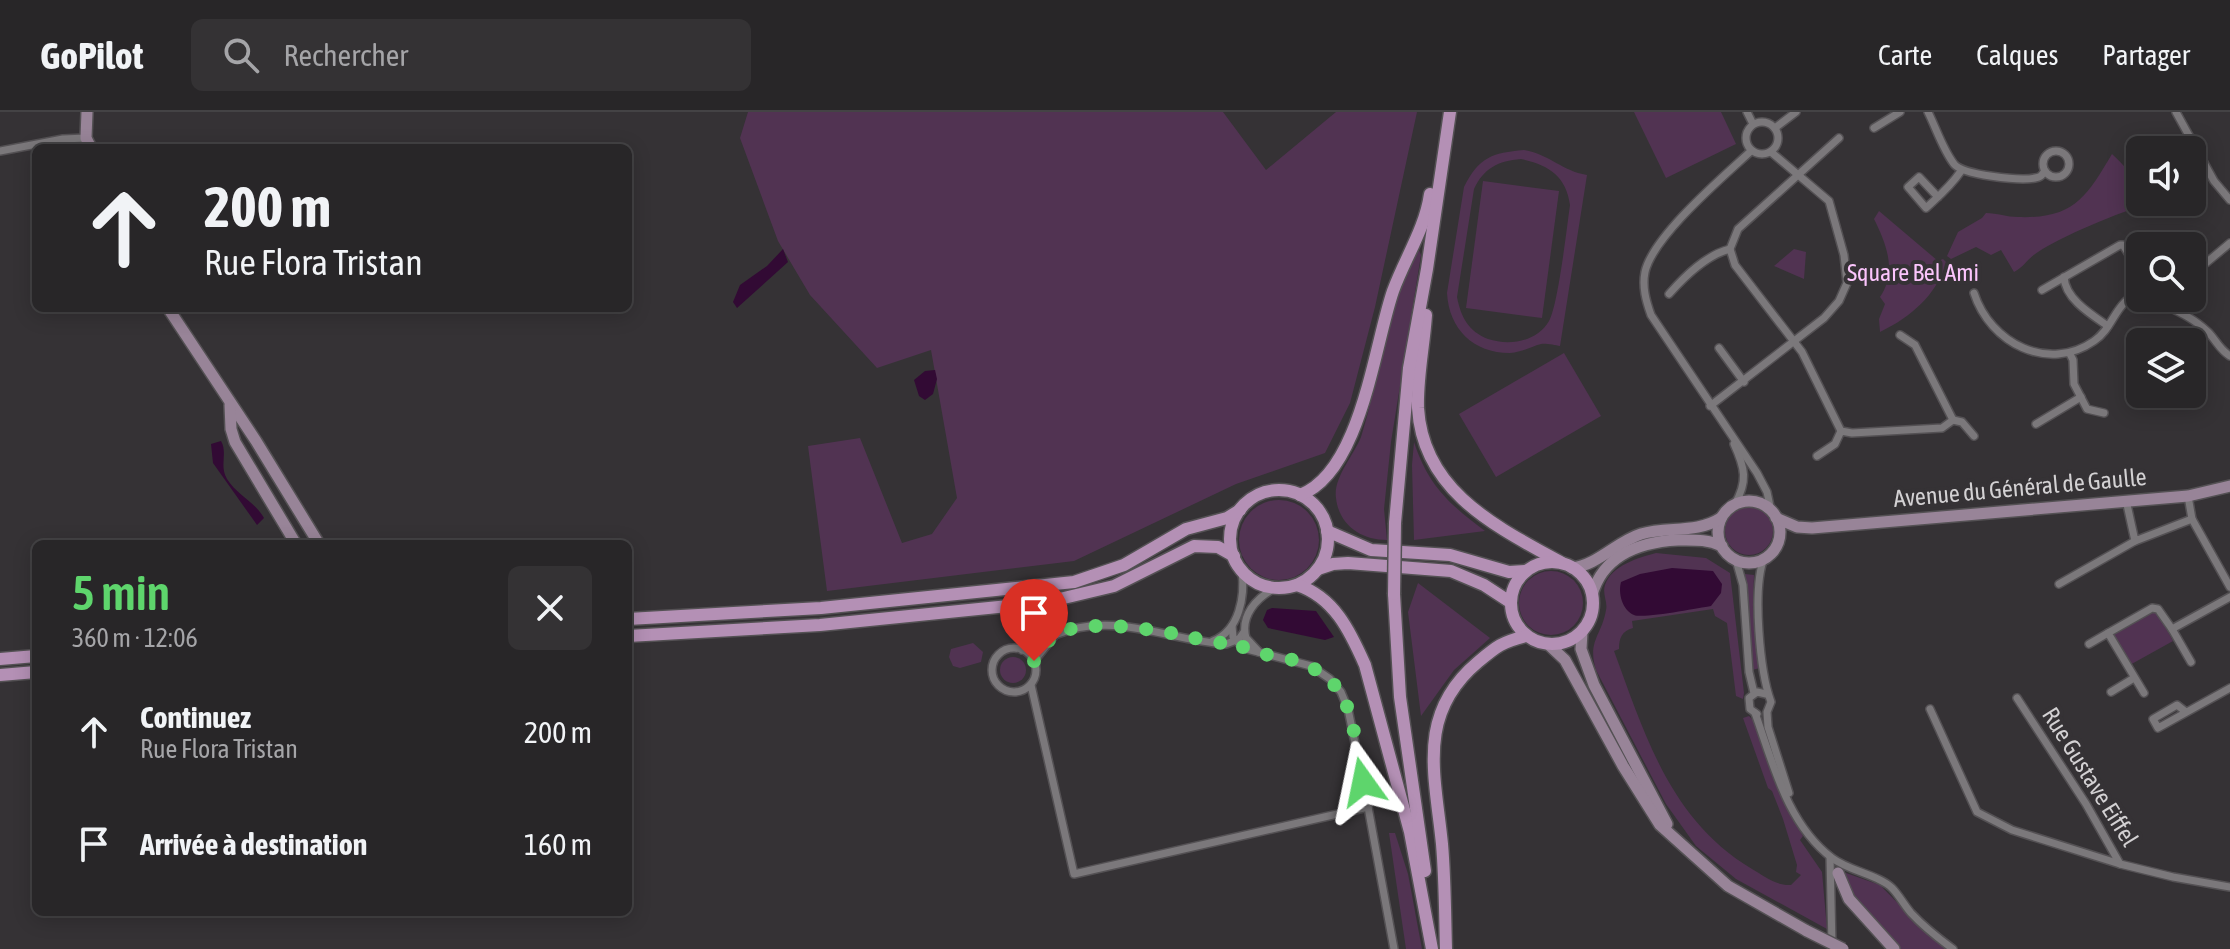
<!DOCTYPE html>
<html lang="fr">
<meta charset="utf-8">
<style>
:root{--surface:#282628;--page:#343234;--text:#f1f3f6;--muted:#a5a5a8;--line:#444345;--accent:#5ed56c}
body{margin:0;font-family:"Asap Condensed",sans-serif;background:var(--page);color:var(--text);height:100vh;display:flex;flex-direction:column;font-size:30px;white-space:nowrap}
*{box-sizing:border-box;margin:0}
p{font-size:26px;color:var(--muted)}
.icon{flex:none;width:44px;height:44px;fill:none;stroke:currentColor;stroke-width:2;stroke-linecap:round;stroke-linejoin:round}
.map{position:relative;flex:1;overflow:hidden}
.panel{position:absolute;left:32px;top:428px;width:600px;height:376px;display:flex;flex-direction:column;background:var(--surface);border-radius:12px;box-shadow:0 4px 20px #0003,0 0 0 2px var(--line)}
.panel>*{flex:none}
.top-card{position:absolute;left:32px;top:32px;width:600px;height:168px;border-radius:12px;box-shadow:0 4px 20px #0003,0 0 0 2px var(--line);background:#282628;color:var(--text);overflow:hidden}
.fabs{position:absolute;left:2126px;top:24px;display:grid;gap:16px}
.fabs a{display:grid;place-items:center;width:80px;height:80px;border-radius:12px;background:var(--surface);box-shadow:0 4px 20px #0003,0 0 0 2px var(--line);font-size:40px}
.pin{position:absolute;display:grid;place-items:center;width:68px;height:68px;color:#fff;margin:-82px -34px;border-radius:50% 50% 50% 0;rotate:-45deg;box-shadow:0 0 8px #0007}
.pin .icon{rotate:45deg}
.me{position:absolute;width:88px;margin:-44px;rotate:348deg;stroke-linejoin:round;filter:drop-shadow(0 0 6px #0008)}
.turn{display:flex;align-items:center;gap:28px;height:168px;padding:0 40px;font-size:36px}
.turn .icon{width:104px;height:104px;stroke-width:2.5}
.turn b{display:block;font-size:56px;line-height:68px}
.round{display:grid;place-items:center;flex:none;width:84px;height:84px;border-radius:12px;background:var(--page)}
.head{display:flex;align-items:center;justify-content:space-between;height:136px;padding:0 40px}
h1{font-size:48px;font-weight:600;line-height:60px;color:var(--accent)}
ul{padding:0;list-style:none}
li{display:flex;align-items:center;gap:24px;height:112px;padding:0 40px}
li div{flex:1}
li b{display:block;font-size:30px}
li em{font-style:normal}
header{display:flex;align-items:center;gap:48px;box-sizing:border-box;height:112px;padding:0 40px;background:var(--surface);border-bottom:2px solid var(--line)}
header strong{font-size:38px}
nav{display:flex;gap:44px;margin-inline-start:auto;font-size:28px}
.search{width:560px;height:72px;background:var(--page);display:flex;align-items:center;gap:20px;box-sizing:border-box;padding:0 28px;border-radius:12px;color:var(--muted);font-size:30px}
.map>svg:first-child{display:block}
</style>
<header>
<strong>GoPilot</strong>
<div class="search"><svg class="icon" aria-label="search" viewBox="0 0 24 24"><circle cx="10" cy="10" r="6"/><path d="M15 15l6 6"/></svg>Rechercher</div>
<nav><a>Carte</a><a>Calques</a><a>Partager</a></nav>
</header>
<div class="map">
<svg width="2230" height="837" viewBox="0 0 2230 837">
<rect width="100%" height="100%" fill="#353235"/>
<g fill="#513352" fill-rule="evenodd">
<polygon points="748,0 1223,0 1266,58 1336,0 1417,0 1375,195 1350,291 1325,341 1236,372 1074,449 827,479 808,334 860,326 902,431 932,422 957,386 931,238 877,256 810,183 778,129 740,26"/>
<polygon points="1634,0 1721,0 1736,32 1666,66"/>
<path d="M1524,38C1551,43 1562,59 1587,63L1560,234C1555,233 1545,231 1541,232C1530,235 1522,240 1510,241C1473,241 1449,217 1447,181L1464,75C1479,45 1492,41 1524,38ZM1521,47C1549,53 1566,64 1570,93C1567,114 1558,194 1549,209C1537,230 1509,234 1488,227C1468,219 1461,205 1457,185L1474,77C1484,56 1498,49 1521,47Z"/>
<path d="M2112,42C2126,55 2140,70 2140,90L2147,93C2123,98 2058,126 2038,140C2028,146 2024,155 2014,160L2001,138L1991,143L1976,135L1951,147L1947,144L1958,120L1982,106L1986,101C1997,101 2007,105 2018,105C2073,107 2086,86 2112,42Z"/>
<polygon points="1483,69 1559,79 1542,206 1466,196"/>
<path d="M1879,99L1938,149L1943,147L1947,151C1935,184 1911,205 1880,220L1879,207L1885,192L1880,185C1897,160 1887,133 1874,107Z"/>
<polygon points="1794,137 1806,140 1804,167 1774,154"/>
<path d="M1419,138L1421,143L1391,330L1384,397L1387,428C1361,428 1339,413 1336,386C1333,366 1354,343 1361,325C1381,263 1385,194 1419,138Z"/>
<polygon points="1564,241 1601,304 1496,365 1459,302"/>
<path d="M1414,330C1428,373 1449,392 1485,419L1414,428L1412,353Z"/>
<circle cx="1279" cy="428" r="40"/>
<circle cx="1749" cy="419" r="24"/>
<path d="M1656,441L1706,446L1730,461L1744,581L1743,587L1736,584L1727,511L1715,504L1713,497L1632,509L1633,516C1622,519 1619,526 1619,537L1614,539C1645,623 1670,708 1752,757C1764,764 1776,774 1791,773L1801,763L1796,760L1797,753L1783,707L1772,679L1768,676L1743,606L1749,604L1754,609L1792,704L1803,724L1800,728L1822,760L1827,817L1736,767L1696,734L1666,692L1596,558C1587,529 1602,523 1606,498C1608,490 1602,482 1605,473C1612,453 1638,446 1656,441Z"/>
<circle cx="1551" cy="491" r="32"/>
<polygon points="1745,462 1754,463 1753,489 1757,496 1760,556 1752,558"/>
<polygon points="1418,471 1490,526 1454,558 1421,604 1408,500"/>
<polygon points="2156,498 2173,529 2128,554 2111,524"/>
<polygon points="973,531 983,540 981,550 960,556 953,554 949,545 951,537"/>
<circle cx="1013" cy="558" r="13"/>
<polygon points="1389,721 1395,721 1408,762 1422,837 1406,837"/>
<path d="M1846,761L1880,773L1928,822L1948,837H1901C1877,817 1854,791 1843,762Z"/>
</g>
<g fill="#320a34">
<polygon points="783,137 788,150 737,196 733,190 740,173 767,154"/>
<polygon points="935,258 937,267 933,282 925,288 919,284 914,268 925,259"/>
<path d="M221,329C228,341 219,354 227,367C237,383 255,390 264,406L257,413L213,351L211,332Z"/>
<path d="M1672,456L1713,459L1722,472L1721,481L1711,494C1698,496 1643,507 1634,503C1622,498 1618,481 1621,470L1640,462Z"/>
<polygon points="1272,496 1316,499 1334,525 1325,528 1268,516 1263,508 1267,498"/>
</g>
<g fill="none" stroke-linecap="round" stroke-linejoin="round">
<g stroke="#545154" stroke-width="10">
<g id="street">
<polyline points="1747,0 1753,12"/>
<path d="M1928,0C1936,16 1943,38 1954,52C1962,63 2020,69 2035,66C2041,65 2041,64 2045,59"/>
<polyline points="2176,0 2214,69 2230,88"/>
<circle cx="1762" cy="26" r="16"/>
<polyline points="1775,16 1796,0"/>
<polyline points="1874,16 1900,0"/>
<polyline points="1839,26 1738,117 1730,137 1735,153 1802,240 1841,319 1852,321 1942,316 1953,308 1915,233 1900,223"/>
<circle cx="2056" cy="52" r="13"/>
<polyline points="0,39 63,27 86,26"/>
<path d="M1751,39C1723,65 1653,124 1645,160C1642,175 1646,189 1651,203L1757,361L1767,380L1771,399"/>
<path d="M1938,85L1919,65L1908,75L1926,96C1939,84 1951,74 1961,59"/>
<polyline points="2192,155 2206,151 2230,131"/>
<path d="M2064,165C2065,187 2092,203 2108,214"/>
<polyline points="2042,178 2120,133 2123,133 2140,160"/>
<path d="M1974,181C1990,231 2048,261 2094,229C2109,219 2113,202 2125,190C2129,186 2135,183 2140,179"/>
<path d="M1669,182C1685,164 1706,143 1730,137"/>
<path d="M2151,186C2170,196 2192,204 2208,220C2216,228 2219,237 2230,244"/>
<polyline points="1719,236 1744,270"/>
<polyline points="2070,242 2073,248 2074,272 2087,297 2104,301"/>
<polyline points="1710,294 1824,206 1839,189 1847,171 1844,143 1829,89 1771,40"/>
<polyline points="1953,308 1962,310 1974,324"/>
<polyline points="2036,312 2081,285"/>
<path d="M1734,332C1745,356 1748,369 1735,392"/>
<polyline points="1817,344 1835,332 1841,319"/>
<polyline points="2188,384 2192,407 2230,475"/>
<polyline points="2126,388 2135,429 2192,407"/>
<path d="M1764,446C1752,478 1760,560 1771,590L1767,600L1768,615L1789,681"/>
<polyline points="1736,448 1743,473 1749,560 1754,581"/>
<polyline points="2059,472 2135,429"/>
<polyline points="1232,514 1233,525 1243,536 1311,554 1330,567 1341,580 1348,597 1368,695 1394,837"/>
<polyline points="2172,517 2191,550"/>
<path d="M1055,523C1115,498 1168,529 1226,532L1239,527L1244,520"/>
<path d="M1213,529C1240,518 1245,484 1242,459"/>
<polyline points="2089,532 2108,521"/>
<circle cx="1014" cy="558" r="22"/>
<polyline points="1022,538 1055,523 1034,549"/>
<path d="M1259,540L1246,526C1240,504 1256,486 1275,476"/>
<polyline points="1031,573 1074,762 1368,695"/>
<polyline points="2111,580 2134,566"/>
<polyline points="2144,581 2108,521 2152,496 2158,497 2172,517 2230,485"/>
<polyline points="2017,586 2086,692 2120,752 2173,765 2230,775"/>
<polyline points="1930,597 1977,700 2012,718 2120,752"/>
<polyline points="2186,600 2177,593 2153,607 2158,616 2230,576"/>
<path d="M1755,601C1773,651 1787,712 1832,746C1849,759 1879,763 1892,776C1899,783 1904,793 1911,801C1923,814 1938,826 1953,837"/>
<polyline points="1757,602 1750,597 1749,586 1757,580 1766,582"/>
<polyline points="1830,745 1832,834"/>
</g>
</g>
<g stroke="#545154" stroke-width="14">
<g id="secondary">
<polyline points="87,0 86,26 91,36"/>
<polyline points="168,196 256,329 319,432"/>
<polyline points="230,293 231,317 235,330 296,432"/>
<circle cx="1749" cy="420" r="31"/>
<polyline points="1776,406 1797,415 1812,416 2188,384 2230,374"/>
<path d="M1572,456C1598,453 1616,430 1641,422C1668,414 1696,422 1721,406"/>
<path d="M1592,483C1603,443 1640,430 1678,428C1694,428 1707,427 1722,434"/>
<polyline points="1582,520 1581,537 1594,573 1667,712"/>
<polyline points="1549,533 1565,548 1623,654 1660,713 1728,774 1807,819"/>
<polyline points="1838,761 1849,787 1894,837"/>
</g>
</g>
<g stroke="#545154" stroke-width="15">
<g id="primary">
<path d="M1426,203C1424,234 1417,265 1418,296C1423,380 1497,415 1562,451"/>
<circle cx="1279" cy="427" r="49"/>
<path d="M1300,383C1361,360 1374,234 1393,179C1405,146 1425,117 1430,82"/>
<polyline points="1395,411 1409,256 1427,157 1450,0"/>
<polyline points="1327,419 1371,438 1450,443 1509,460 1525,459"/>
<circle cx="1552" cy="491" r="41"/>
<polyline points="1318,457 1333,452 1348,451 1451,459 1484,473 1510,490"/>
<path d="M1297,473C1334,485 1350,519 1365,553L1410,720L1432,837"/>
<polyline points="1394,482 1400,585 1425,759"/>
<polyline points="628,507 821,496 1074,470 1124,453 1186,417 1227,406 1240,398"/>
<polyline points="628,524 820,513 1047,490 1114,474 1194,434 1218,435 1234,444"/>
<polyline points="0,547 36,544"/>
<polyline points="0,563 36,560"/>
<path d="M1446,837C1445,802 1445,767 1442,732C1435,662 1416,602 1478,550C1497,534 1502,530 1526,524"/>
</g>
</g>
<use href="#street" stroke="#7b787b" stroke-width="7"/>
<use href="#secondary" stroke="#988498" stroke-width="11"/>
<use href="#primary" stroke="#b490b5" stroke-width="12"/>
<g stroke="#545154" stroke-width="14" stroke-linecap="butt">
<polyline id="secondary-bridge" points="1807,819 1843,837"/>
</g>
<g stroke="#545154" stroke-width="15" stroke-linecap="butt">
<polyline id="primary-bridge" points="1394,482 1395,411"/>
</g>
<use href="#secondary-bridge" stroke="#988498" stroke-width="11"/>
<use href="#primary-bridge" stroke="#b490b5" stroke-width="12"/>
</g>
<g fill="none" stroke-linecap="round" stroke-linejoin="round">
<path stroke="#5ed56c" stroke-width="14" stroke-dasharray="0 25.2" d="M1034,549C1039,541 1045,531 1053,525C1078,504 1157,518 1187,524C1203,528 1220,534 1236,529C1247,542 1266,542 1282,545C1356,563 1350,607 1363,670"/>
</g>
<g text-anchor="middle" stroke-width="8" stroke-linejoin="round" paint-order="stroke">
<g font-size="24" fill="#fbc5fc" stroke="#353235">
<text x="1913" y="169">Square Bel Ami</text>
</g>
<g font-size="24" fill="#d3d1d3" stroke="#353235">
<text transform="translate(2020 376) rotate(-5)" y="8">Avenue du Général de Gaulle</text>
<text transform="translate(2090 665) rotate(58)" y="8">Rue Gustave Eiffel</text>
</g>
</g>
</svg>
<div class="fabs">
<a><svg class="icon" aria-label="sound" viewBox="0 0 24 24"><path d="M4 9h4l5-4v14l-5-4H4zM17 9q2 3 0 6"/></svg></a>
<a><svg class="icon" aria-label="search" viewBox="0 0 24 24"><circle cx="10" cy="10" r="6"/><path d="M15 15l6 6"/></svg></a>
<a><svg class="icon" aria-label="layers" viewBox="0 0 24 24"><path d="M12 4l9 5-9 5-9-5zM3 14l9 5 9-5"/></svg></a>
</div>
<div class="pin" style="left:1034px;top:549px;background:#d93025"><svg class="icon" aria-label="arrive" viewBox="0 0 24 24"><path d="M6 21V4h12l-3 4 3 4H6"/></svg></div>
<svg class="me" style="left:1363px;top:670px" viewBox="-20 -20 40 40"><path d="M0-17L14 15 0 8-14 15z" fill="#5ed56c" stroke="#fff" stroke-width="4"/></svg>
<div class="top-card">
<div class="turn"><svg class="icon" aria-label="ahead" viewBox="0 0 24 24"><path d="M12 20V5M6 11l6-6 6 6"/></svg><div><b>200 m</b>Rue Flora Tristan</div></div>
</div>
<section class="panel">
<div class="head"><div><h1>5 min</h1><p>360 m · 12:06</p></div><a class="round"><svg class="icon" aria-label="close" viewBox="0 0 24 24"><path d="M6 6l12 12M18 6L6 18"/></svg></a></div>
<ul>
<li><svg class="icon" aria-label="ahead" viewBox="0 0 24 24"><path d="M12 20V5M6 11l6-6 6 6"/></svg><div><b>Continuez</b><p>Rue Flora Tristan</p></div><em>200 m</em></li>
<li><svg class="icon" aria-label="arrive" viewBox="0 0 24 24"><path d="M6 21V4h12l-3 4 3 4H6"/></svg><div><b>Arrivée à destination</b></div><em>160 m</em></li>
</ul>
</section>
</div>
